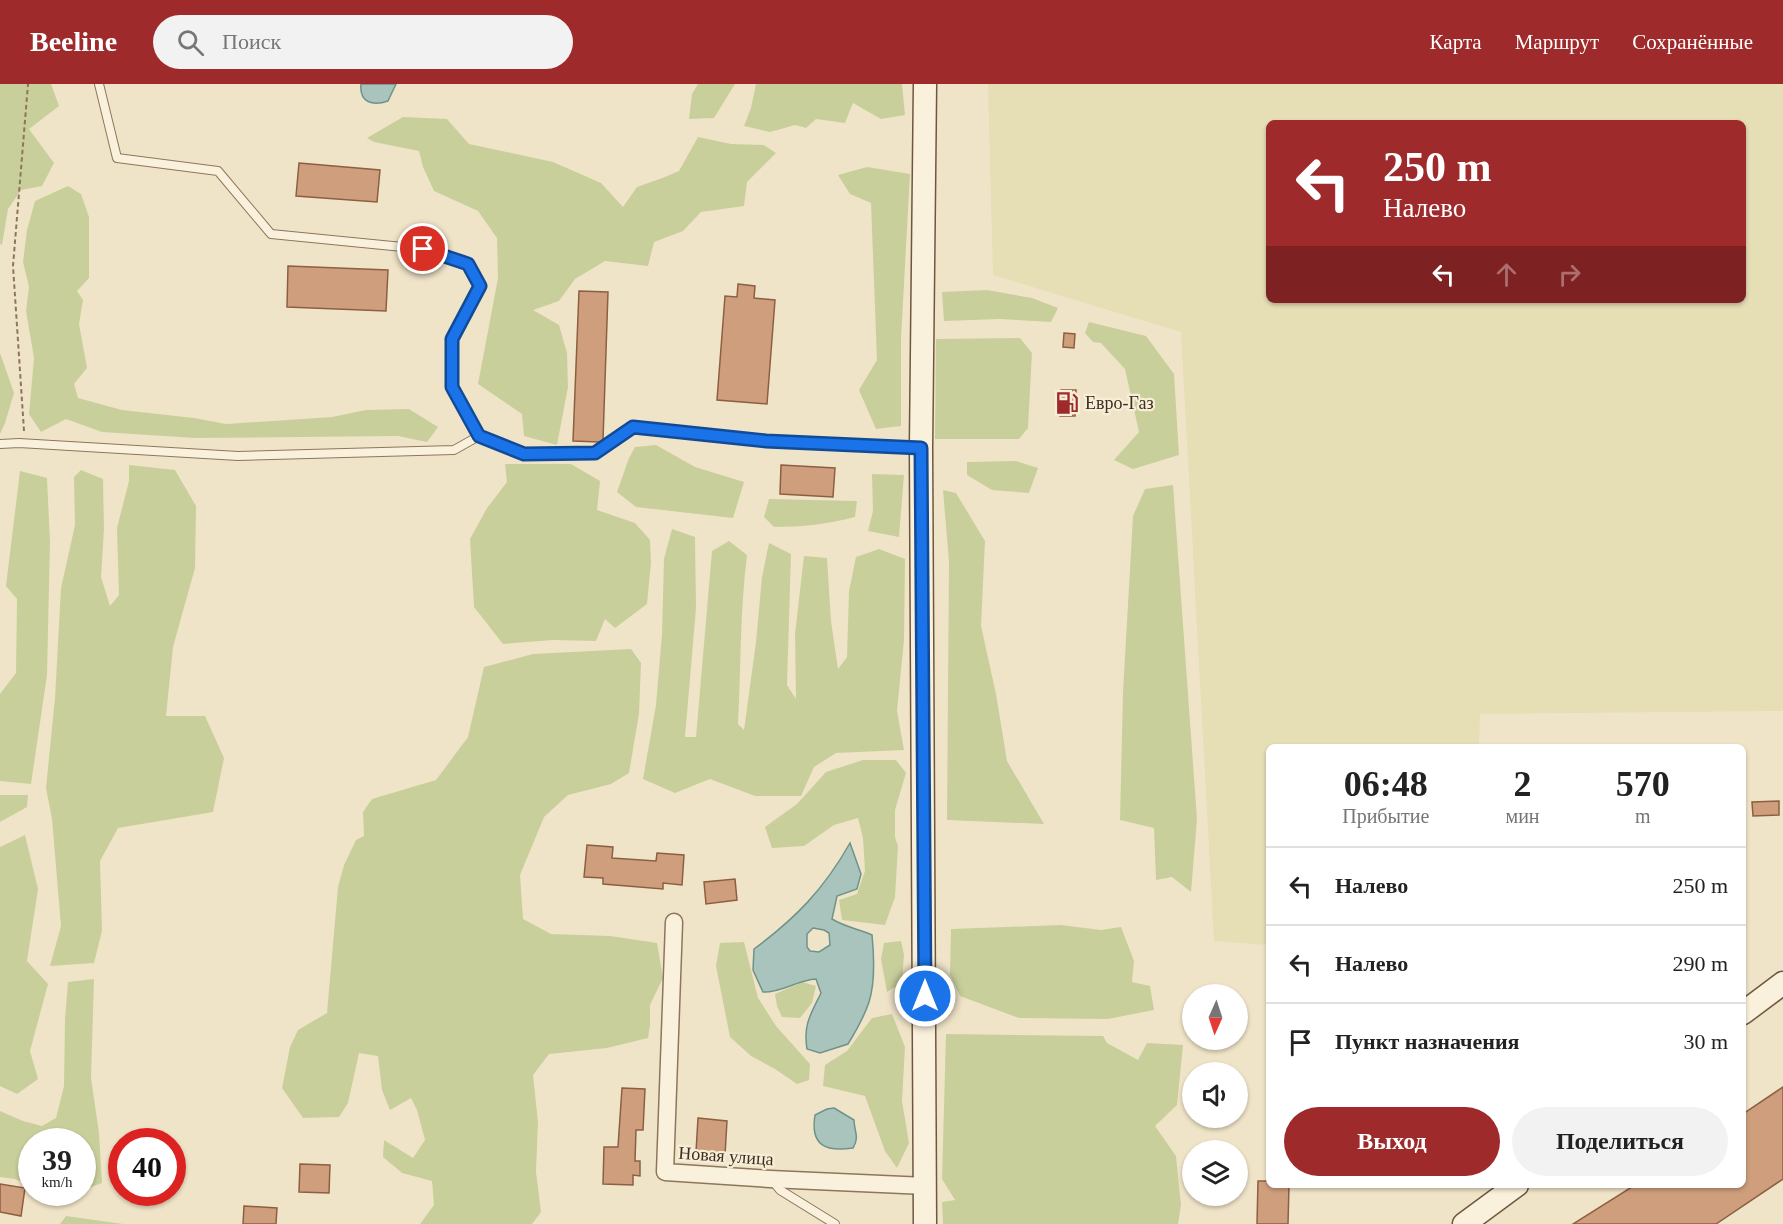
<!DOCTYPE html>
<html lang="ru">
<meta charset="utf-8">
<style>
:root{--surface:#fff;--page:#f2f2f2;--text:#222;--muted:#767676;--line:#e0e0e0;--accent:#9e2a2b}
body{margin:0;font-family:Georgia,serif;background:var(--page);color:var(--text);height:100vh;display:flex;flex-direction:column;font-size:22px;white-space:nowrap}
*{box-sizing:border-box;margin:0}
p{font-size:20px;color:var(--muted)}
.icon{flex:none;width:33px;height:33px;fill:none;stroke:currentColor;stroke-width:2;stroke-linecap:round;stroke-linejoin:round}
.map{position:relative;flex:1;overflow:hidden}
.details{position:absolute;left:1266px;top:660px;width:480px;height:444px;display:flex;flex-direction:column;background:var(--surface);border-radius:9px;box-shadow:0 2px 4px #0004}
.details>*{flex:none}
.guide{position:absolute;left:1266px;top:36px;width:480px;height:183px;border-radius:9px;box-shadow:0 2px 4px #0004;background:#9e2a2b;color:#fff;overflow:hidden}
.needle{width:39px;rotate:183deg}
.tools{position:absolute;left:1182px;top:900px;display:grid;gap:12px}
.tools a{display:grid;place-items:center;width:66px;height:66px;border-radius:50%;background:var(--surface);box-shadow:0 2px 4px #0004;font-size:30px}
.speed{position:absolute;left:18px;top:1044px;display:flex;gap:12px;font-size:30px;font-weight:700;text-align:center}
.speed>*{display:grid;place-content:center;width:78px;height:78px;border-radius:50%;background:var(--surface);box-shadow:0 2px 4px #0004;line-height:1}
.speed small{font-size:15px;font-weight:400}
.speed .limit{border:9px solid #d22;background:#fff;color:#111}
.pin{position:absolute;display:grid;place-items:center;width:51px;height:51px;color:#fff;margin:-26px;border:3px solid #fff;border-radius:50%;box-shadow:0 2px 6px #0007}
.me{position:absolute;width:66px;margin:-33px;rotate:0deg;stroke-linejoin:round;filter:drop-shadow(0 0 4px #0008)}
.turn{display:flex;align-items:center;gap:21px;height:126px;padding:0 18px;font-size:27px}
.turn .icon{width:78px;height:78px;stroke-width:2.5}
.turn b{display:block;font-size:42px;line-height:51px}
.lanes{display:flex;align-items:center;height:57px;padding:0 18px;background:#0003;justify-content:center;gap:30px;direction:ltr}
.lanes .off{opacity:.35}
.eta{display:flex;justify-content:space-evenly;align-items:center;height:102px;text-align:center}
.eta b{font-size:36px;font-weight:700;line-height:42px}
.button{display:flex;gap:12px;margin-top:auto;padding:12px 18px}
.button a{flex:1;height:69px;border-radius:36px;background:var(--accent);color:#fff;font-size:24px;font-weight:700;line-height:69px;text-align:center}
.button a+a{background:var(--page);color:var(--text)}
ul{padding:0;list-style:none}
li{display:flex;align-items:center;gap:18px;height:78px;padding:0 18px;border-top:2px solid var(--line)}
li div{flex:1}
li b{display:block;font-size:22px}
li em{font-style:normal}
header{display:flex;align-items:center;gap:36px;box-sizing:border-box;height:84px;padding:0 30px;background:var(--accent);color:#fff}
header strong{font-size:28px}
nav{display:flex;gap:33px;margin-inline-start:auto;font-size:21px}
.search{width:420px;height:54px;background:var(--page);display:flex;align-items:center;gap:15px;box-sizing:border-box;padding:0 21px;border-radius:33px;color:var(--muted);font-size:22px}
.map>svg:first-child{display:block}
</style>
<header>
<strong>Beeline</strong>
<div class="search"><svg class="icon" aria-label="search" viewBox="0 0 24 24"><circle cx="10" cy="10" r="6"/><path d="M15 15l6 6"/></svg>Поиск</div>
<nav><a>Карта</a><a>Маршрут</a><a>Сохранённые</a></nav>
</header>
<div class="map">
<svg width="1783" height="1140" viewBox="0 0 1783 1140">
<rect width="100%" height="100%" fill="#f0e4c8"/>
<path fill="#e6deb5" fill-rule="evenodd" d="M988,0H1783V627L1480,630L1479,663H1269V861L1214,857L1181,248L993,191ZM1269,39H1743V216H1269Z"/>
<g fill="#c9cf9b">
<polygon points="0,0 51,0 59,22 29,45 54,79 42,102 21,106 8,125 2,161 0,160"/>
<polygon points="698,0 735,0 714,34 689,35 692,10"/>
<polygon points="756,0 902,0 905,31 881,35 853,19 845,39 816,35 806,44 795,41 770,48 744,42 751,24"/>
<polygon points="403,33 447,35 469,60 553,78 601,99 623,123 637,103 665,93 679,87 698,53 731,60 764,61 776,69 747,98 744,122 701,128 683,147 654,158 648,182 605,177 575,195 559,217 533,226 559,241 567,269 568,303 557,361 524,352 522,330 478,300 498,194 497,154 478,127 434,107 423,83 419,67 374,58 367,54"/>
<polygon points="867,83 910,90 901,255 901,342 876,345 859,306 877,276 871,119 850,110 838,91"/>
<polygon points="68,102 81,110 89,133 89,194 77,207 83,216 79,240 87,284 74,300 78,314 122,326 194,334 226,340 332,333 366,326 409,325 438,343 427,358 398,352 195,354 102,348 66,335 41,348 29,330 34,274 26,227 29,203 23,178 27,146 35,117"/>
<polygon points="987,206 1032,214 1058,224 1051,238 999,235 944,237 942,208"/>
<polygon points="1089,238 1146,252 1174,290 1179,371 1133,385 1114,376 1139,348 1125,285 1101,259 1093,258 1085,249"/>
<polygon points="1020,254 1032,269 1028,344 1019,355 935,355 936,255"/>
<polygon points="0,269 14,309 5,339 0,350"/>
<polygon points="656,361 695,383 744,398 733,434 636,423 617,408 629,374 635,363"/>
<polygon points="1016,377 1038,384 1029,409 992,406 967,391 967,378"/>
<polygon points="505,380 571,380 600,397 597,426 635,439 650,456 651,479 647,520 615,544 605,535 596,557 553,556 503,560 474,523 470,455 487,424 507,398"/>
<polygon points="129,381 175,386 196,422 195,484 173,563 166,632 205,632 224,674 213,728 118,744 100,777 102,847 94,879 50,882 61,842 52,735 46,704 55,614 61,504 75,441 74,393 81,386 103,395 104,445 101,493 110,522 119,511 117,444 129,397"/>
<polygon points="20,387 47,394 50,458 47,591 31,700 0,697 0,610 16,589 17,515 6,502"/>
<polygon points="872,390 904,391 899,453 868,447 873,427"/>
<polygon points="1173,401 1197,735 1191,808 1172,793 1156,796 1154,744 1120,736 1123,608 1133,432 1145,405"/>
<polygon points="943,406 956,409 985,457 981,542 996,610 1007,677 1044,740 947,736 949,478"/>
<path d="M769,415L857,417L855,433C828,440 802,443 774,443L764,433Z"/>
<path d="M672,445L695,453L696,524L685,653H696L712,467L729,457L747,471C740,527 741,584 738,640L744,646L756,558L762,493L769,459L791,470L787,601L796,615L795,550L804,472L827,474L831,537L838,585L847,573L849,507L856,473L879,465L905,475L904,556L897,627L904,666L836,669L814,683L801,712H755L710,695L675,709L643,695L656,621L662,550L664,475Z"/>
<polygon points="631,565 641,579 639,630 629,689 611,700 568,711 544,733 520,791 523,835 551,850 610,852 657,859 663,894 650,921 650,941 648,954 607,964 549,970 533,991 538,1038 536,1088 541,1128 532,1140 420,1140 434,1121 432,1097 402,1089 383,1073 384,1056 413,1074 425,1056 417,1026 411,1014 390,1026 382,1006 378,972 359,969 348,1019 339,1033 303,1034 282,1004 290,963 298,946 327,929 338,803 344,781 356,756 364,752 363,728 372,715 436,696 468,653 484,583 533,570"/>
<polygon points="863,676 896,676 906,689 895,726 895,753 898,762 895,813 885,841 842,836 839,816 857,810 865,787 863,754 858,734 834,741 804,762 772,764 765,743 797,720 826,688"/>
<polygon points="0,711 28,711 27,723 0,738"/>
<polygon points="25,751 38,805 27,877 48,900 30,967 38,995 17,1010 0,1002 0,763"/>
<polygon points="1061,841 1101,846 1121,843 1134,877 1132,898 1150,902 1154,926 1108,935 1019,934 960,912 950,891 951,845"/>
<polygon points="901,857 904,871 902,898 887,908 881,875 884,859"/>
<polygon points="744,858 758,914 776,942 810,980 809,996 797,1000 775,985 751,972 730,953 716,882 720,859"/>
<polygon points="94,895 91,994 99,1049 102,1099 83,1106 82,1058 32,1058 31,1101 15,1095 0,1093 0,1027 23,1037 42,1042 56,1034 64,1002 65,935 68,898"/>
<polygon points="802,898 816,902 812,919 800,934 782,933 777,922 775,910"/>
<polygon points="892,930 905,963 902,1017 909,1059 897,1084 885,1067 865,1012 823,1002 825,981 847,967 872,934"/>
<polygon points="946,950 1103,952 1107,959 1138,976 1147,959 1183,961 1177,1021 1155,1042 1176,1072 1181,1121 1178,1140 943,1140 942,1118 955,1116 942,1095"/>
<polygon points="66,1132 123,1140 60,1140"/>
</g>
<g fill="#a9c4bc" stroke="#6f938a" stroke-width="1.5" fill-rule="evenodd">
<path d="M361,0H396L388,17C373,22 359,19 361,0Z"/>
<path d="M850,759L861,790L857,805L837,812L832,835C847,844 857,844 872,851C874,871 875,899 869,918C864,933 856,947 848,960L820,969L807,965C803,940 811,930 821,909L816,895C797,896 781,909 763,908L753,886L754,865C796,834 824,805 850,759ZM813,844L824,846L829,849L830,861L819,868L810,867L807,863V850Z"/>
<path d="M834,1024L854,1036C854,1047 860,1053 853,1064C826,1068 810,1062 815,1031L827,1025Z"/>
</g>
<g fill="#cf9f7d" stroke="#8d5f41" stroke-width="1.5">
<polygon points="299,79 380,86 377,118 296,112"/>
<polygon points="288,182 388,186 386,227 287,223"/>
<polygon points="738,200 755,202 754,214 775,216 767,320 717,316 725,212 737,213"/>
<polygon points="579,207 608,208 603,356 599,358 573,357"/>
<polygon points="1064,249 1075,250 1074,264 1063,263"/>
<polygon points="1061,306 1076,306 1075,332 1060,332"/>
<polygon points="781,381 835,384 833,413 780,410"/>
<polygon points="1779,717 1779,731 1753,732 1752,718"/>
<polygon points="587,761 613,763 612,774 656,777 657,769 684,771 682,801 663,799 663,805 603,800 603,794 584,793"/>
<polygon points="735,795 737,816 706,820 704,798"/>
<polygon points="1783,1003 1783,1095 1716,1140 1573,1140 1635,1101 1743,1101 1743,1030"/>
<polygon points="622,1004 645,1005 643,1046 636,1046 635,1077 640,1077 640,1092 633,1091 633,1101 603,1100 604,1063 618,1063"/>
<polygon points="698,1034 727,1037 725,1071 696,1068"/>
<polygon points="300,1080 330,1081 329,1109 299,1108"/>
<polygon points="1258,1097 1269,1097 1269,1101 1289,1101 1288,1140 1257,1140"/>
<polygon points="0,1100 25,1104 21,1132 0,1128"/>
<polygon points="244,1122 277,1124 276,1140 243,1140"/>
</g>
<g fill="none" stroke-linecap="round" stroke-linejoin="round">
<g stroke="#8d765c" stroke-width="10">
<g id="lane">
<polyline points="99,0 117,74 218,87 271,150 423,165 468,180 480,202 452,255 452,303 479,352"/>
<polyline points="0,360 19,359 238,372 454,366 479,352 523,370 595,369 633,343 766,357 919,364"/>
<polyline points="772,1096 780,1106 835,1140"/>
</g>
</g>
<g stroke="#8d765c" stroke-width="19">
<polyline id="street" points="674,838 665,1088 770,1095 926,1102"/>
</g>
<g stroke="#6f573f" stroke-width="25">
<g id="secondary">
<polyline points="925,0 921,364 925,1140"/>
<polyline points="1743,929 1783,899"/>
<polyline points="1464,1140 1517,1101"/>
</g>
</g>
<polyline stroke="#8d765c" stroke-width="2" stroke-dasharray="4.5 3" stroke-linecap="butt" points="24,347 13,182 28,0"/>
<use href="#lane" stroke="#faf1dc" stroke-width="8"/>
<use href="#street" stroke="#faf1dc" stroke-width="16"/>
<use href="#secondary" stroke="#faf1dc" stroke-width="22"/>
</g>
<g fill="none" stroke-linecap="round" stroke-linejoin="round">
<g stroke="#114b97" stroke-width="15">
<polyline id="route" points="423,165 468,180 480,202 452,255 452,303 479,352 524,370 595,369 633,343 766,357 921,364 925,912"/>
</g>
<use href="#route" stroke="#1a73e8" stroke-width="10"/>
</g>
<defs>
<g id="fuel-bare" transform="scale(1.8)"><path d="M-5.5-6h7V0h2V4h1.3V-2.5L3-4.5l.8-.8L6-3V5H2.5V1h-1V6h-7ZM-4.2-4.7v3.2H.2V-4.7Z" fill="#9e2a2b" stroke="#f7eed8" stroke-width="2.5" paint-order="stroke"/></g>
</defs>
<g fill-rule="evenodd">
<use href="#fuel-bare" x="1067" y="319"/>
</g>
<g text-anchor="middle" stroke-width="4.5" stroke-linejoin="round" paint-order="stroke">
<g font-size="18" fill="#3d2e20" stroke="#f7eed8" text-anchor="start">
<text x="1085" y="325">Евро-Газ</text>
</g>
<g font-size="18" fill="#3d2e20" stroke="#f7eed8">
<text transform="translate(726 1072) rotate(4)" y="6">Новая улица</text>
</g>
</g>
</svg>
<div class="tools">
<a><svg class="needle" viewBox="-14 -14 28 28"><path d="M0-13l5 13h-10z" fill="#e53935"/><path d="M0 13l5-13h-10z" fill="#767676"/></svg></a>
<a><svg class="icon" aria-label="sound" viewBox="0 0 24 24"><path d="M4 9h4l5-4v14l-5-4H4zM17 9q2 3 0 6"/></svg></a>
<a><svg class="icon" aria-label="layers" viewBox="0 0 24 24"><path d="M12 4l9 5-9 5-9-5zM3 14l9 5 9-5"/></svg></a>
</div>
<div class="speed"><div>39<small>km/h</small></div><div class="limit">40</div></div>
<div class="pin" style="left:423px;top:165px;background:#d93025"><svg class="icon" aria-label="arrive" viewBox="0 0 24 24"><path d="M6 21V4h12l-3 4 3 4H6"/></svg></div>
<svg class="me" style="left:925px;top:912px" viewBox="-20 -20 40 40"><circle r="17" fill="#1a73e8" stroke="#fff" stroke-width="3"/><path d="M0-11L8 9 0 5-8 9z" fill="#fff"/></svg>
<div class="guide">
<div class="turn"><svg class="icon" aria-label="left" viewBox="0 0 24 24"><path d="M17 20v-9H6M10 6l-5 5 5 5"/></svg><div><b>250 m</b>Налево</div></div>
<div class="lanes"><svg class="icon" aria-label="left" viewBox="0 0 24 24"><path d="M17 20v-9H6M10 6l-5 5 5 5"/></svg><svg class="icon off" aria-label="ahead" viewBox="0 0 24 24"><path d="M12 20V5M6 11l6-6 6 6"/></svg><svg class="icon off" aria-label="right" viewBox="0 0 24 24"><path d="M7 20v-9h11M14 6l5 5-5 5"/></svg></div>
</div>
<section class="details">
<div class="eta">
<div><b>06:48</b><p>Прибытие</p></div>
<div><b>2</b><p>мин</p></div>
<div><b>570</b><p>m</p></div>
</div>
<ul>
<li><svg class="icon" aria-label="left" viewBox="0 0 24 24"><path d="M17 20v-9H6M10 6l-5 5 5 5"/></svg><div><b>Налево</b></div><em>250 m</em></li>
<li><svg class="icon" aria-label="left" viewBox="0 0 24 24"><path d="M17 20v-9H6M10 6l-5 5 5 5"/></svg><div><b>Налево</b></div><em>290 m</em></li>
<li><svg class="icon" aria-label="arrive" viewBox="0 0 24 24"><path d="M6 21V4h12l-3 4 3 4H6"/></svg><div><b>Пункт назначения</b></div><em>30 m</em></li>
</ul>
<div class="button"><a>Выход</a><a>Поделиться</a></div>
</section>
</div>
